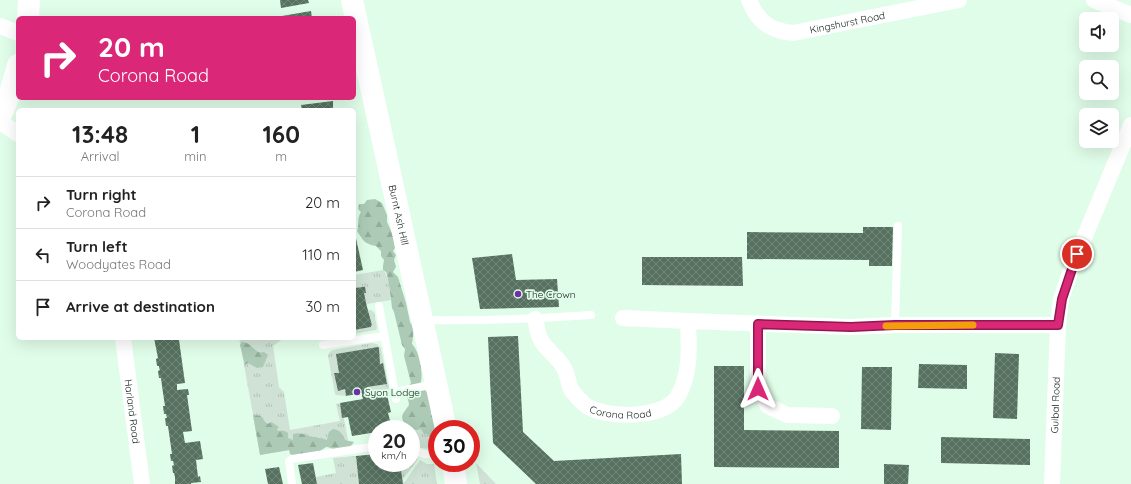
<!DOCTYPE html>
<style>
:root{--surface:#fff;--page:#f6f6f6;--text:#222;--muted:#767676;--line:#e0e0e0}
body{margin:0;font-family:Quicksand,sans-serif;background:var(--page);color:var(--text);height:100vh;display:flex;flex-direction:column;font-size:15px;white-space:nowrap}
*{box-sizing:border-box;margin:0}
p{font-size:13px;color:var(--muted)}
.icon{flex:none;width:22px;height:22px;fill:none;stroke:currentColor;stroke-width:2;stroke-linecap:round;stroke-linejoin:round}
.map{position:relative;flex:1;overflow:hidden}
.drawer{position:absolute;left:16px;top:108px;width:340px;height:232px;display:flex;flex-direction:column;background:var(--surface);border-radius:6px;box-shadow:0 4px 16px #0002}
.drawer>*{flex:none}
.guide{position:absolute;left:16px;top:16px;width:340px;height:84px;border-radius:6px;box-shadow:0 4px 16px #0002;background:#db2777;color:#fff;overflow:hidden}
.controls{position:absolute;left:1079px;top:12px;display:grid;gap:8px}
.controls a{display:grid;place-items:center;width:40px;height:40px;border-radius:6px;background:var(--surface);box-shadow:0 4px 16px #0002;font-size:20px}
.speed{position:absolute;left:368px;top:420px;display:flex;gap:8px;font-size:20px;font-weight:700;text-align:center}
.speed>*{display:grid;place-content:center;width:52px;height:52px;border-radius:50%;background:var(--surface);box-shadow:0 4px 16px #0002;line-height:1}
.speed small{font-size:10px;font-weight:400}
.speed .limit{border:6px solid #d22;background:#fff;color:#111}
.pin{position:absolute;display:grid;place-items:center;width:34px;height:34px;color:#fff;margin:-17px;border:2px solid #fff;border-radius:50%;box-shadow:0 1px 4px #0007}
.me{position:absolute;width:44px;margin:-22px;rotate:0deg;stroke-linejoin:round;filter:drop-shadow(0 0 3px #0008)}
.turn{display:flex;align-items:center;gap:14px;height:84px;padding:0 16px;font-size:18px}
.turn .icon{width:52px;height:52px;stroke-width:2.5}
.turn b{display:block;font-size:28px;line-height:34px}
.eta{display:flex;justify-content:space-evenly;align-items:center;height:68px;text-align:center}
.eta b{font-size:24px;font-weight:700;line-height:28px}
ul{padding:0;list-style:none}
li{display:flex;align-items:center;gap:12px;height:52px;padding:0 16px;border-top:1px solid var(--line)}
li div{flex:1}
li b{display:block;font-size:15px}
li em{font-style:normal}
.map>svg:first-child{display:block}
</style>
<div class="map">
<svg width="1131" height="484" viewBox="0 0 1131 484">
<defs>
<pattern id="grass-tufts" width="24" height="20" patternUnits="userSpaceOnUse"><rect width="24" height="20" fill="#d0e2d6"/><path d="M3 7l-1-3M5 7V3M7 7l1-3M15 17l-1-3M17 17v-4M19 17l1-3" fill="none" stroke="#b2c1b7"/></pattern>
<pattern id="forest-firs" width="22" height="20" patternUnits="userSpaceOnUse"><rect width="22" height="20" fill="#accab5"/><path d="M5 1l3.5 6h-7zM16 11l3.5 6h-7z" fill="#93ad9b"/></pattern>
<pattern id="building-cross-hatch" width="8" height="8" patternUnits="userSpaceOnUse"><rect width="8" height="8" fill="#56715f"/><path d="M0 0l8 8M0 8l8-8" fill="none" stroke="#73887a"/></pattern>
</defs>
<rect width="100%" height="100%" fill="#e0fde9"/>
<g fill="url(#grass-tufts)">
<path d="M383,270C389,275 390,292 391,300L367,304L364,293H365L363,287L354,288V275Z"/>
<polygon points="368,310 371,310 374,312 377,328 376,330 354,334 354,330 371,327 371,326 372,325"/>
<polygon points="239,338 284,338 273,346 279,387 284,392 290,430 340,421 336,404 341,403 348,440 260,455 252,409"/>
<path d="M371,343L377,344L381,348L389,388V389L368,392L367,387L386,383L382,363L380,364L379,354L380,353L379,348L339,373H335L338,390L345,389L346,396L336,395L335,394L328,356C329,353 330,351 333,350Z"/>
<polygon points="421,429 424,432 428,433 431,449 421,448 411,444 414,436 412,430"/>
<polygon points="356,456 359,484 317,484 316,477 336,473 333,458"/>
<polygon points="411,456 418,459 403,479 402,479 400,463 411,463"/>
<polygon points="420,460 427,464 434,464 437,484 403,484 403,482 405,482"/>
<polygon points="476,463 496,484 480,484"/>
</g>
<g fill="url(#forest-firs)">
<path d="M375,199L382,203L387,215V222L394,237L395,248L393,251L396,255L394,260L396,267L393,272L398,277L406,303L410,322C415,329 413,336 412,344C420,352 424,376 420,385L428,393L432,410L431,414L438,420L437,437H429L428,434H424L421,429L417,430L406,428C400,414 401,417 409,405C408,393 401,395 411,383L404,356L405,349L402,345L394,312L392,308C392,304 388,275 386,272C385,271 384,271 383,270V266L384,260L381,256V251L376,246C364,244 363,240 357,231C360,224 356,220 361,212L358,209L359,204H364L367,200Z"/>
<path d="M242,342C252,342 255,355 264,352L268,355L263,367L257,368L248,363L245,365L240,345Z"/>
<path d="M253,415C267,416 260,419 268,424L271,422L273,423L279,427L277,429L278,431C283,431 284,430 288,433V438L293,440V434C301,431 308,437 316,437L318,438H321L327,440L329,432L333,429C340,430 343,434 345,440L354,442C351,448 342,450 336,450C333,449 329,447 326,447L320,451L295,456L290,454L289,450L260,455Z"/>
</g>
<g fill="url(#building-cross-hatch)">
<polygon points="280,0 308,0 309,3 281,8"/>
<polygon points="311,11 312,18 282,18 282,16"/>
<polygon points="333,101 333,110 302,110 301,105"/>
<polygon points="863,227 893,227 892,266 869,266 869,260 747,259 747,232 863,233"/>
<polygon points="355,234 363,270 354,272 354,235"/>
<polygon points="512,254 516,280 557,279 559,307 480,309 472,258"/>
<polygon points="642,257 742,257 743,286 642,285"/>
<polygon points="363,287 365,287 366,293 364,293 367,307 372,325 371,326 371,327 354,330 354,288"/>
<polygon points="518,336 523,432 554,461 681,454 682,484 536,484 493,443 488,337"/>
<polygon points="154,338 178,338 178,340 179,340 185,383 177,384 177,390 188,389 189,395 187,395 192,431 183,432 185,443 200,441 203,459 196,460 198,477 200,476 201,482 191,483 191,484 175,484 175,477 174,473 173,473 172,466 174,465 173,461 171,461 170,454 172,454 168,426 166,426 165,418 167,418 166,414 164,414 163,406 165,406 162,386 161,378 159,378 158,371 160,370 159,368 159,366 157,366 156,359 158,358"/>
<polygon points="378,347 379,348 380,364 383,363 387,384 367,387 369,398 387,395 391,412 388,413 392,428 377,429 377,432 352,436 348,417 342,418 340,403 363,399 362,396 362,393 346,396 345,389 338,391 334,373 339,373 336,354"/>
<polygon points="995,353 1019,354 1017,419 993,418"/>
<polygon points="919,364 967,365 967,389 918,388"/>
<polygon points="714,366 744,366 744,430 839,431 839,468 714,467"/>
<polygon points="862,367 892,367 891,430 861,429"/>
<polygon points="941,437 1030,439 1030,465 941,463"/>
<polygon points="377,454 377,463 400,463 403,484 359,484 356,456"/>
<polygon points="313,463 317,484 302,484 298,465"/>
<polygon points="884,464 909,465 908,484 884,484"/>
<polygon points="279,467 283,484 268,484 265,469"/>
</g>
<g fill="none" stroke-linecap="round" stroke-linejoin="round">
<g stroke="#fff" stroke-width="8">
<polyline points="379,306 396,399"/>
<path d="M422,320C479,321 535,319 591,315"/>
<polyline points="895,325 898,226"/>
<polyline points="323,345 384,336"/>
<polyline points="395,392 435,384"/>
<polyline points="411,450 424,454 437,455"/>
<polyline points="292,484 289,461 292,459 377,446"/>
</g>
<g stroke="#fff" stroke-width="16">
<path id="s1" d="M749,0C757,21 770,31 793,33L959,0"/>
<polyline points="1094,0 1131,15"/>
<polyline points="0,26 18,33"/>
<polyline points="0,122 18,134"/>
<polyline points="623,318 688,321 851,327 895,325 1058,325"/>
<path id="s2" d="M535,319C537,325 537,334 541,340C545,349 559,358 564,368C568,375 568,384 572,391C576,396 583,405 590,408C611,418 664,419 678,396C691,374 689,346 688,321"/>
<polyline points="758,324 758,389 768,406 787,415 832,416"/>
<path id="s3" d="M123,338L142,484"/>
<path id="s4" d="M1052,484L1058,325L1061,299L1072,267L1131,125"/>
</g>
<g stroke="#fff" stroke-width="22">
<path id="s5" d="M352,0L446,429"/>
<polyline points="453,463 456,484"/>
</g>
<g stroke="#fff" stroke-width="22">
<polyline points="28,18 29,0"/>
<polyline points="0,117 11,90 18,65"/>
</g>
</g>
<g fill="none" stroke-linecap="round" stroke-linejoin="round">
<g stroke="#8e194d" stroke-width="10">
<polyline id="route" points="758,389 758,324 851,327 895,325 1058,325 1062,299 1077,254"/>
</g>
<use href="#route" stroke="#db2777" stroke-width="7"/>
<polyline stroke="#f59e0b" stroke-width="7" points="886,326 973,325"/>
</g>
<g fill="#7030a5" stroke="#e0fde9" stroke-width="1.5">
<circle cx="518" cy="294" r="4"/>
<circle cx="357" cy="392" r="4"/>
</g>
<g text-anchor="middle" stroke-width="3.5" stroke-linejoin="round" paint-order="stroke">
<g font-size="10" fill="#111e16" stroke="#e0fde9">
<text dy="4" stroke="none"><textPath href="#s1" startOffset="114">Kingshurst Road</textPath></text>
<text dy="4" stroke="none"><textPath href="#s5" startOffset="220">Burnt Ash Hill</textPath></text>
<text dy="4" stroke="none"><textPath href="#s4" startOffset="79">Guibal Road</textPath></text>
<text dy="4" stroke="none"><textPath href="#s2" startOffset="139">Corona Road</textPath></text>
<text dy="4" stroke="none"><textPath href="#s3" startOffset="74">Harland Road</textPath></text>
</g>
<g font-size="10" fill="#111e16" stroke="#e0fde9" text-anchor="start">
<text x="526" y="298">The Crown</text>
<text x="365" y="396">Syon Lodge</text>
</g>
</g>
</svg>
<div class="controls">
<a><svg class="icon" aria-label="sound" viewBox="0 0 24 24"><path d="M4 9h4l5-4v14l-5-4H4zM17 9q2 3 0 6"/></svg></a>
<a><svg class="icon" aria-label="search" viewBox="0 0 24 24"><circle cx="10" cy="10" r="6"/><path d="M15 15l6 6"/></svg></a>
<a><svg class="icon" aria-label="layers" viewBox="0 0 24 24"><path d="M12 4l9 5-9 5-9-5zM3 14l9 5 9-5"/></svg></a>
</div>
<div class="speed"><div>20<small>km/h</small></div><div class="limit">30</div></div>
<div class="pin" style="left:1077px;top:254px;background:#d93025"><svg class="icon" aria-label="arrive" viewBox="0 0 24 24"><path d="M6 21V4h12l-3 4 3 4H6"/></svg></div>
<svg class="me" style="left:758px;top:389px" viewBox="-20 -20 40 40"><path d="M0-17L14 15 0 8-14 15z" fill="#db2777" stroke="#fff" stroke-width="4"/></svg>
<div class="guide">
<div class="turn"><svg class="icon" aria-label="right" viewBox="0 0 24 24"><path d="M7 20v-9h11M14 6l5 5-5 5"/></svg><div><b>20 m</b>Corona Road</div></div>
</div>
<section class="drawer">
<div class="eta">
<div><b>13:48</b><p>Arrival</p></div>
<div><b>1</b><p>min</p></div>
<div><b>160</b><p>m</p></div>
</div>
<ul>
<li><svg class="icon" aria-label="right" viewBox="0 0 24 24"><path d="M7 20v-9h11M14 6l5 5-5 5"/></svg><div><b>Turn right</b><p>Corona Road</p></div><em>20 m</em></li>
<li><svg class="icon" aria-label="left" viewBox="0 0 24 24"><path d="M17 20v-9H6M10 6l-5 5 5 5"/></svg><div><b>Turn left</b><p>Woodyates Road</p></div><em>110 m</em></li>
<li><svg class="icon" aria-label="arrive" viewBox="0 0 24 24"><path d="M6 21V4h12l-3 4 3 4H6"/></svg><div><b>Arrive at destination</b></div><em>30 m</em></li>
</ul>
</section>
</div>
